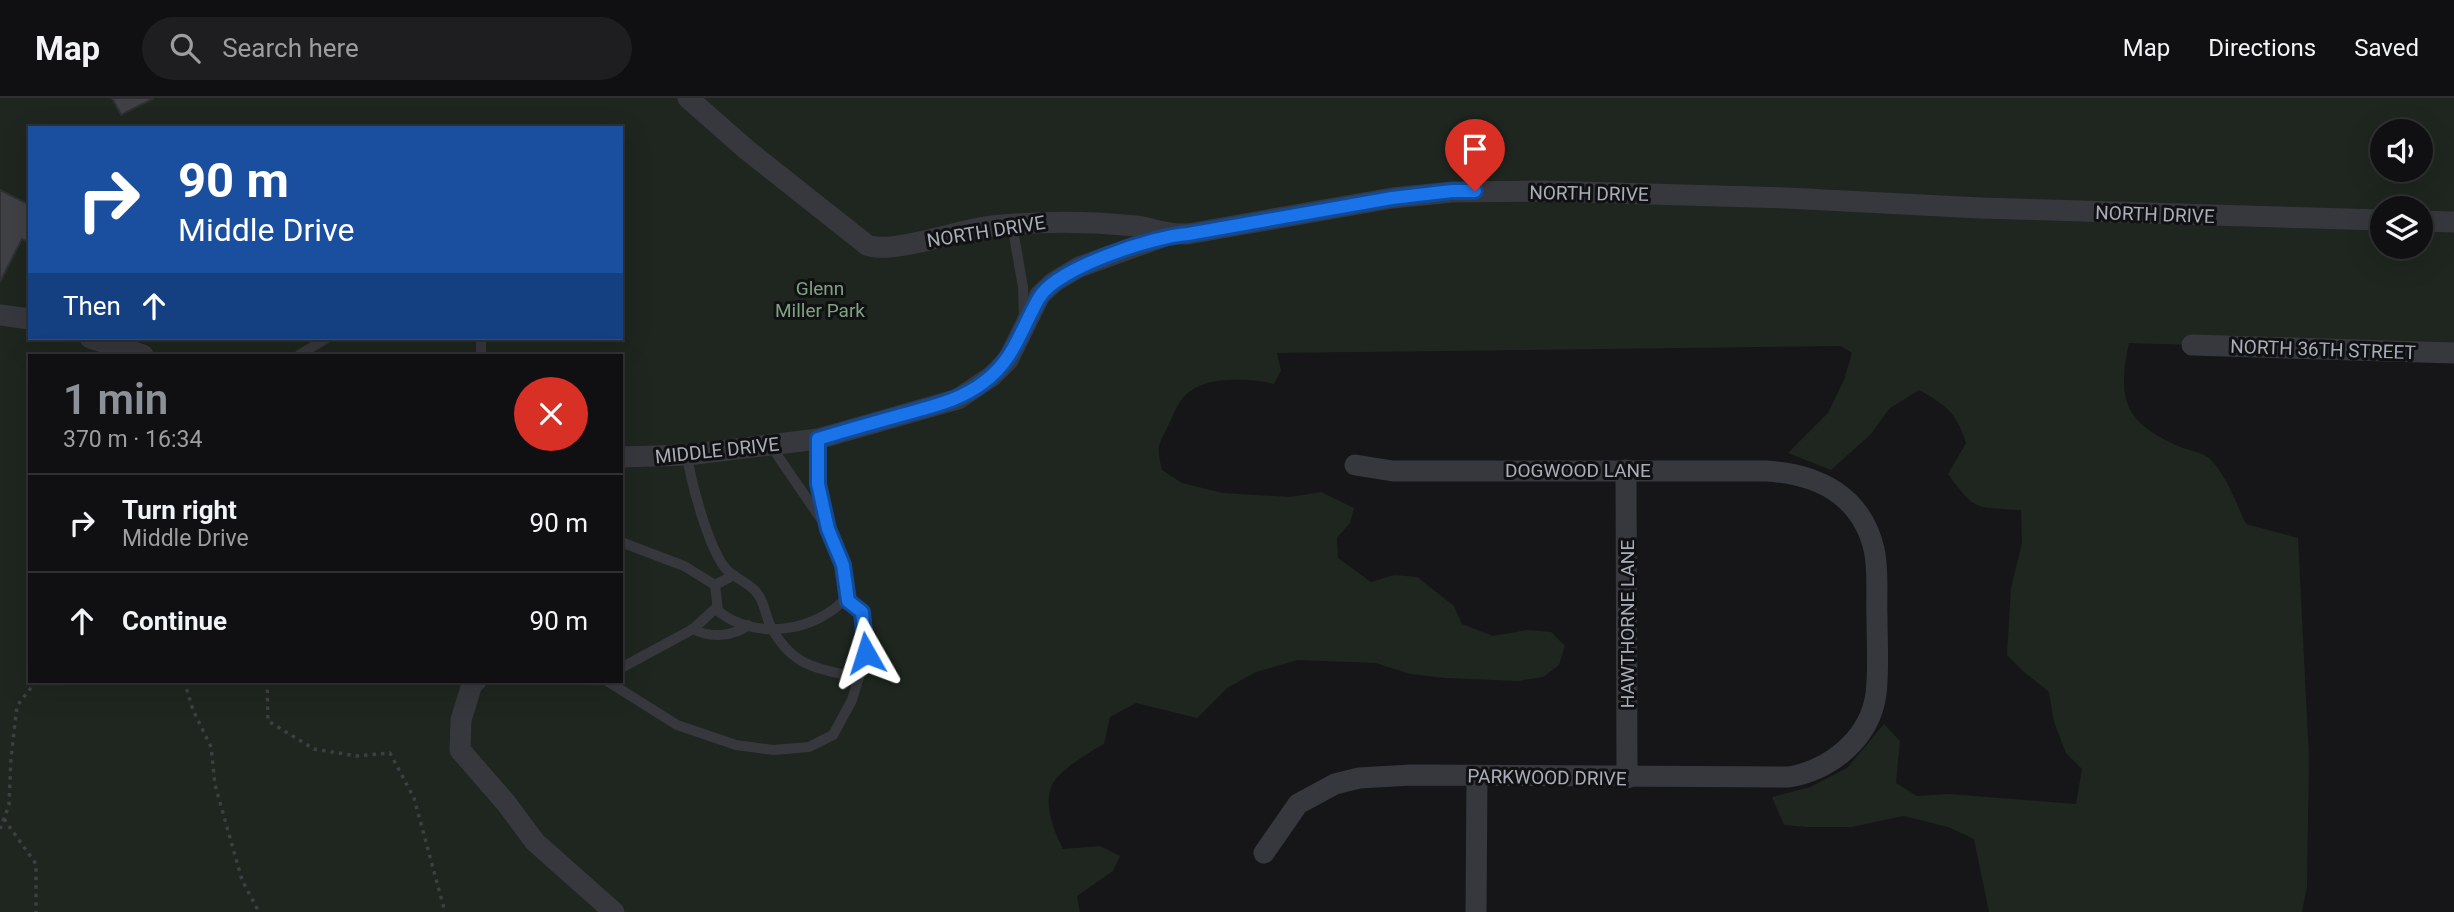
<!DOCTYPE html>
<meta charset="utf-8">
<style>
:root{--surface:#101012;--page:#1e1e20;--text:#f1f3f6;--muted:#9c9d9f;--line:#303032;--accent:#8c9099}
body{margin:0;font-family:Roboto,sans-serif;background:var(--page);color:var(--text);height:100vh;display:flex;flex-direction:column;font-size:26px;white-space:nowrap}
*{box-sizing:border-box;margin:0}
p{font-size:23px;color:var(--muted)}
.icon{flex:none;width:38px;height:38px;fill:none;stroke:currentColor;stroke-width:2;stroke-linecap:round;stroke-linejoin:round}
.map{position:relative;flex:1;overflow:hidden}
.details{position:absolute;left:28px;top:256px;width:595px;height:329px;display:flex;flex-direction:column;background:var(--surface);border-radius:0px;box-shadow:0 7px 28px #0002,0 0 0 2px var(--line)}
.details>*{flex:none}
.hud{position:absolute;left:28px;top:28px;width:595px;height:214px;border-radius:0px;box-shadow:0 7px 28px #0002,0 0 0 2px var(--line);background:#1a4fa0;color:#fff;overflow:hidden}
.controls{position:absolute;left:2370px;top:21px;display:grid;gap:14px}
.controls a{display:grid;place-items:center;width:63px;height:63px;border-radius:50%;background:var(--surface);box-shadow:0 7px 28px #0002,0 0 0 2px var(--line);font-size:35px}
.pin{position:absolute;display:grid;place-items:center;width:60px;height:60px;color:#fff;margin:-72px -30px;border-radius:50% 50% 50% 0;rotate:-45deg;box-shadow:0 0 7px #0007}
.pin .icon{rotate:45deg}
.me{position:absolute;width:77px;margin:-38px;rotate:354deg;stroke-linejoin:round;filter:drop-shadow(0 0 5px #0008)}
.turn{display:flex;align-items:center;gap:24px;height:147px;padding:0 35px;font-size:32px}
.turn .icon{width:91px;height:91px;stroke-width:2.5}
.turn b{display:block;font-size:49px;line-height:60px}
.then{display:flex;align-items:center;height:66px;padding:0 35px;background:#0003;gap:14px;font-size:26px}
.round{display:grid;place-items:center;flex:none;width:74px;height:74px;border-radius:37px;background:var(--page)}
.overview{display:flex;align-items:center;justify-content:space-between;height:119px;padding:0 35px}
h1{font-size:42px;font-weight:600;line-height:52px;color:var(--accent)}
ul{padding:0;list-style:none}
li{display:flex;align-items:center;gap:21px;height:98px;padding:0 35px;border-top:2px solid var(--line)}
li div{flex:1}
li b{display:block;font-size:26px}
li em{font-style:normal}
header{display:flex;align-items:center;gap:42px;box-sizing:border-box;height:98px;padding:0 35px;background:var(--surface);border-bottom:2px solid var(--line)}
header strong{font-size:33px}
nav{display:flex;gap:38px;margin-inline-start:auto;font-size:24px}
.search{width:490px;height:63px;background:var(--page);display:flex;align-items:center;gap:18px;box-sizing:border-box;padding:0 24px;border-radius:38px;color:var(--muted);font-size:26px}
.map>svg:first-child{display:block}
</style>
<header>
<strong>Map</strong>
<div class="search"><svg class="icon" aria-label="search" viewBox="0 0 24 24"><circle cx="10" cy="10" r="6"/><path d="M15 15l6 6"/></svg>Search here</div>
<nav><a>Map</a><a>Directions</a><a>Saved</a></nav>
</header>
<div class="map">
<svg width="2454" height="814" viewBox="0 0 2454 814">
<rect width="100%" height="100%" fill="#161618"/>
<path fill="#1e261f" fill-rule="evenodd" d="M0,0H2454V255L2129,245C2117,302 2124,324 2178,348C2187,352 2201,354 2209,360C2225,374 2237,407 2246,426L2298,440L2309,659L2307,788L2302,814H1989L1974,741L1948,729L1903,718L1852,729H1807L1784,727L1772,699L1810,689L1847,670L1884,626L1900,643L1896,685L1917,698L1949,696L2076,706L2082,671L2066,655L2054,624L2049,594L2023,573L2007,557L2011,490L2022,445L2021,412C1977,409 1976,415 1948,376L1966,345C1957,315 1946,307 1919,292L1889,311L1871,336L1831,372L1788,355L1828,315L1844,282L1852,255L1841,248L1277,255L1281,273L1274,286C1250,280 1210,278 1189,294C1178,302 1175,314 1169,326C1158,349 1156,346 1162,372L1182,385L1223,395L1290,399L1321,394L1354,410L1350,425L1337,440L1338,460L1371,484L1394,477L1417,479L1454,508L1462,526L1493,538L1527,532L1551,534L1565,548L1559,567L1543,579L1518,583L1445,580L1410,576L1376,565L1298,562L1256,574L1227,590L1197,620L1136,605L1110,619L1104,646C1090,654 1059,672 1052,687C1043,707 1054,733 1063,751L1100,748L1120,758L1113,773L1077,798L1080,814H0ZM30,30H621V240H30ZM2382,33H2420V72H2382ZM2382,110H2420V149H2382ZM30,257H621V583H30Z"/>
<g fill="#404145" stroke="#303034" stroke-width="2">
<polygon points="112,0 154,0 121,17"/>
<polygon points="0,92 30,107 30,145 22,141 0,184"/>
</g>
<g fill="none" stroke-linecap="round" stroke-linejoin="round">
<g stroke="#3d3f44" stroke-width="3.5" stroke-dasharray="3.5 5" stroke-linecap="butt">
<polyline points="184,583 193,612 211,649 215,687 242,782 259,814"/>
<polyline points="267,583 268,623 314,651 357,658 390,655 414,700 445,814"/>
<polyline points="4,721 36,766 36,814"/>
<polyline points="0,731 9,707 11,660 17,608 36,583"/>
</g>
<g stroke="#37383d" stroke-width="10">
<polyline points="1012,126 1023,189 1024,219"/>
<polyline points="481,240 481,257"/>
<polyline points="299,257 327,240"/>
<polyline points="771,348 825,427"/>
<path d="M687,357C691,384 709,453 727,472C736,481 750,485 757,495C765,505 765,517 771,529C793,570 818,570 859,580"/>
<polyline points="621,444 684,468 715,487 734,477"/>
<path d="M715,487L718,513C755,543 816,534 847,499"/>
<path d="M693,531C709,540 734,539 748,527"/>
<polyline points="621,570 693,531 717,509"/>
<polyline points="607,583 677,627 736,647 773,652 809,649 833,637 852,602 866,555 862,514 848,504 843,467 828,431 818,386 818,341"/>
</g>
<g stroke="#37383d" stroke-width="21">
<path d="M688,0L747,52L867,147C890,157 962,131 992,128C1040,123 1088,123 1136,128C1156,131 1166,137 1188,136L1392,100L1452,94L1544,93L1787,100L1980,110L2382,122"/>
<polyline points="2420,123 2454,124"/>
<polyline points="0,217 30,221"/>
<polyline points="90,240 143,257"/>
<polyline points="2192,247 2454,255"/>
<polyline points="621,359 687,357 818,341 958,301 992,278 1008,262 1040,197 1054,184 1079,169 1168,137"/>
<polyline points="1626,372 1627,680"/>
<polyline points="476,583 472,586 461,622 460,652 506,705 535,744 614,814"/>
<path d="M1264,755L1298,706L1335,686L1359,680L1411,677L1789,679C1831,672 1870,640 1876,596C1879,571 1877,545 1877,520C1876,498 1879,473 1874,451C1861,397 1817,376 1766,373H1393L1355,367"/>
<polyline points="1476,814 1477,678"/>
</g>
</g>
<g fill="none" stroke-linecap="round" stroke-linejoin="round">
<g stroke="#114b97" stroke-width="18">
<path id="route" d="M866,555L862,514L848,503L843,467L828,431L818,386V341C847,332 876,324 905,316C933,308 961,302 984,284C1014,262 1021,231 1039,200C1056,170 1154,138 1188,136L1392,100L1452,93H1475"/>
</g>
<use href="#route" stroke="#1a73e8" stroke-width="12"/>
</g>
<g text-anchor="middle" stroke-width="6" stroke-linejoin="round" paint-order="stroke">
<g font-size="19" fill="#a8adb8" stroke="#111113">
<text transform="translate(1589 95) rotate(1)" y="7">NORTH DRIVE</text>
<text transform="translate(2155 116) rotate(2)" y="7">NORTH DRIVE</text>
<text transform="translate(986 133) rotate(-9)" y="7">NORTH DRIVE</text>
<text transform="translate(2323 251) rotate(2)" y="7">NORTH 36TH STREET</text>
<text transform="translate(717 352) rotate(-6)" y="7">MIDDLE DRIVE</text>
<text x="1578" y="379">DOGWOOD LANE</text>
<text transform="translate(1627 526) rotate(-90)" y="7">HAWTHORNE LANE</text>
<text transform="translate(1547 679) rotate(1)" y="7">PARKWOOD DRIVE</text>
</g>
<g font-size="19" fill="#7fa381" stroke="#111113">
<text x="820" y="197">Glenn<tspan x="820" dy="22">Miller Park</tspan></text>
</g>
</g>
</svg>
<div class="controls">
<a><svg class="icon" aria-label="sound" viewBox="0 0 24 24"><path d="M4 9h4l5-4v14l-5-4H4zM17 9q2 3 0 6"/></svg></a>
<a><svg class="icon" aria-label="layers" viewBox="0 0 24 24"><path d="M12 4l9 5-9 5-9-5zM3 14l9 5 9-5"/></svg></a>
</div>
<div class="pin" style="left:1475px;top:93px;background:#d93025"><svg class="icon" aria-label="arrive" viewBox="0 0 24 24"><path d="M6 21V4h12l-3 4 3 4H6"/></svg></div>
<svg class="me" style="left:866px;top:555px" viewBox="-20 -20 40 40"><path d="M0-17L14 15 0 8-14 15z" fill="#1a73e8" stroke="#fff" stroke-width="4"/></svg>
<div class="hud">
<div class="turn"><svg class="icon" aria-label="right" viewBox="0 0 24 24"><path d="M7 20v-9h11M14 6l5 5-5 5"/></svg><div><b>90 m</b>Middle Drive</div></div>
<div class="then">Then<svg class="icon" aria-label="ahead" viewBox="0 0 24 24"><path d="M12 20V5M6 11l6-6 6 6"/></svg></div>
</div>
<section class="details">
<div class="overview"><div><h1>1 min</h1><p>370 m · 16:34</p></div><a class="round" style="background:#d93025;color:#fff"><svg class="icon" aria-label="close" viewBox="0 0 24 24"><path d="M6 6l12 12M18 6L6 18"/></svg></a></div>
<ul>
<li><svg class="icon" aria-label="right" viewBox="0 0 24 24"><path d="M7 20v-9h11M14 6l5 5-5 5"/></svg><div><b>Turn right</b><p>Middle Drive</p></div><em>90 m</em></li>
<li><svg class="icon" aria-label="ahead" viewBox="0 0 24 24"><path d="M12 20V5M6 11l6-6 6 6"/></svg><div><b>Continue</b></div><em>90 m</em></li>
</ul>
</section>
</div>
